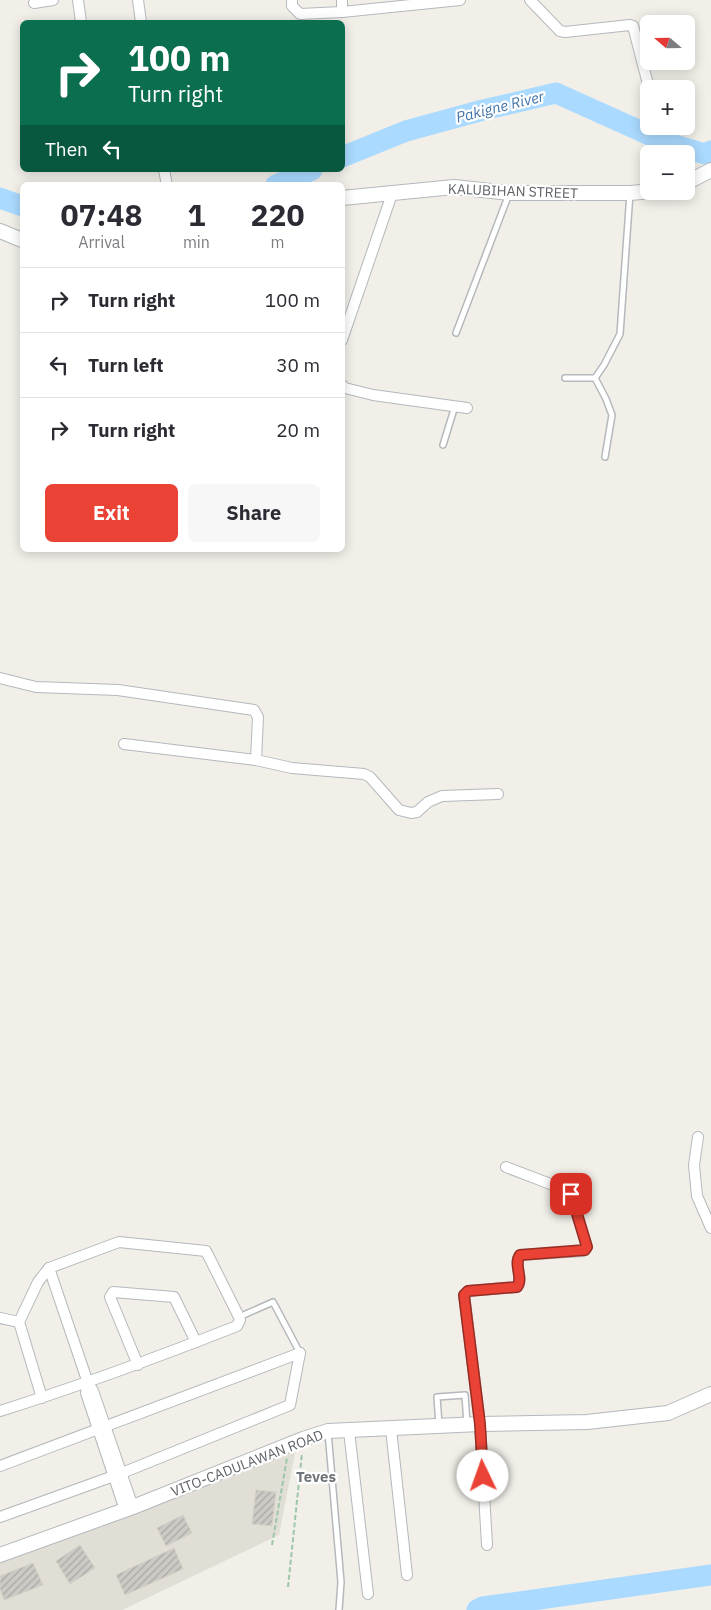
<!DOCTYPE html>
<meta charset="utf-8">
<style>
:root{--surface:#fff;--page:#f7f7f7;--text:#2b2b33;--muted:#7c7c81;--line:#e1e1e2;--accent:#ea4335}
body{margin:0;font-family:"IBM Plex Sans",sans-serif;background:var(--page);color:var(--text);height:100vh;display:flex;flex-direction:column;font-size:19px;white-space:nowrap}
*{box-sizing:border-box;margin:0}
p{font-size:16px;color:var(--muted)}
.icon{flex:none;width:28px;height:28px;fill:none;stroke:currentColor;stroke-width:2;stroke-linecap:round;stroke-linejoin:round}
.map{position:relative;flex:1;overflow:hidden}
.side{position:absolute;left:20px;top:182px;width:325px;height:370px;display:flex;flex-direction:column;background:var(--surface);border-radius:8px;box-shadow:0 2px 12px #0003}
.side>*{flex:none}
.banner{position:absolute;left:20px;top:20px;width:325px;height:152px;border-radius:8px;box-shadow:0 2px 12px #0003;background:#0b6e4f;color:#fff;overflow:hidden}
.needle{width:32px;rotate:290deg}
.buttons{position:absolute;left:640px;top:15px;display:grid;gap:10px}
.buttons a{display:grid;place-items:center;width:55px;height:55px;border-radius:8px;background:var(--surface);box-shadow:0 2px 12px #0003;font-size:25px}
.pin{position:absolute;display:grid;place-items:center;width:42px;height:42px;color:#fff;margin:-21px;border-radius:10px;box-shadow:0 2px 8px #0006}
.me{position:absolute;width:55px;margin:-28px;rotate:357deg;stroke-linejoin:round;filter:drop-shadow(0 0 4px #0008)}
.turn{display:flex;align-items:center;gap:18px;height:105px;padding:0 25px;font-size:22px}
.turn .icon{width:65px;height:65px;stroke-width:2.5}
.turn b{display:block;font-size:35px;line-height:42px}
.then{display:flex;align-items:center;height:48px;padding:0 25px;background:#0003;gap:10px;font-size:19px}
.eta{display:flex;justify-content:space-evenly;align-items:center;height:85px;text-align:center}
.eta b{font-size:30px;font-weight:700;line-height:35px}
.primary-button{display:flex;gap:10px;margin-top:auto;padding:10px 25px}
.primary-button a{flex:1;height:58px;border-radius:8px;background:var(--accent);color:#fff;font-size:20px;font-weight:700;line-height:58px;text-align:center}
.primary-button a+a{background:var(--page);color:var(--text)}
ul{padding:0;list-style:none}
li{display:flex;align-items:center;gap:15px;height:65px;padding:0 25px;border-top:1px solid var(--line)}
li div{flex:1}
li b{display:block;font-size:19px}
li em{font-style:normal}
.map>svg:first-child{display:block}
</style>
<div class="map">
<svg width="711" height="1610" viewBox="0 0 711 1610">
<defs>
<pattern id="building-hatch" width="6" height="6" patternUnits="userSpaceOnUse" patternTransform="scale(1.25)"><rect width="6" height="6" fill="#cccac5"/><path d="M-1 1l2-2M0 6l6-6M5 7l2-2" fill="none" stroke="#a9a8a4"/></pattern>
</defs>
<rect width="100%" height="100%" fill="#f1efe8"/>
<polygon fill="#e1ded6" points="296,1448 279,1535 122,1610 0,1610 0,1563"/>
<g fill="none" stroke-linecap="round" stroke-linejoin="round">
<g stroke="#aadaff" stroke-width="21">
<polyline points="342,157 406,131 483,110 556,93 665,142 705,154 711,151"/>
<polyline points="276,185 312,170"/>
<polyline points="0,198 22,206"/>
<polyline points="477,1610 483,1607 711,1575"/>
</g>
</g>
<g fill="url(#building-hatch)" stroke="#d6d1c6">
<polygon points="256,1490 276,1492 272,1526 252,1524"/>
<polygon points="183,1515 192,1533 166,1546 157,1528"/>
<polygon points="80,1545 95,1568 70,1584 56,1561"/>
<polygon points="174,1548 183,1569 125,1595 116,1575"/>
<polygon points="33,1563 43,1585 4,1600 0,1589 0,1576"/>
</g>
<g fill="none" stroke-linecap="round" stroke-linejoin="round">
<g stroke="#b5b8bc" stroke-width="8">
<g id="service">
<polyline points="456,333 509,194"/>
<polyline points="565,378 595,378 604,365 620,334 630,193"/>
<polyline points="595,378 606,399 612,415 605,457"/>
<polyline points="443,445 455,406"/>
<polyline points="239,1317 273,1302 300,1353"/>
<polyline points="439,1425 437,1397 465,1395 467,1424"/>
<polyline points="328,1432 341,1582 339,1610"/>
</g>
</g>
<g stroke="#b5b8bc" stroke-width="12">
<g id="minor">
<polyline points="78,0 81,22"/>
<polyline points="138,0 141,22"/>
<polyline points="292,0 292,6 300,14 342,12 460,0"/>
<polyline points="342,0 342,12"/>
<polyline points="530,0 560,31 565,32 630,25 633,26 649,88"/>
<polyline points="34,3 53,0"/>
<polyline points="164,170 167,185"/>
<polyline points="342,340 392,194"/>
<polyline points="342,385 345,388 373,395 467,408"/>
<polyline points="0,678 36,687 118,690 254,710 258,717 256,760"/>
<polyline points="124,744 256,760 292,768 364,774 370,777 399,810 411,813 417,812 428,802 442,796 498,794"/>
<polyline points="698,1137 694,1165 697,1196 711,1228"/>
<polyline points="49,1268 88,1383 93,1391 133,1507"/>
<polyline points="0,1318 19,1322"/>
<polyline points="138,1365 110,1297 113,1292 174,1297 196,1342"/>
<polyline points="88,1383 86,1393 125,1510"/>
<path d="M0,1411C80,1386 158,1357 237,1326L240,1320L239,1317L206,1251L119,1242L49,1268L38,1282L19,1322L42,1398"/>
<polyline points="391,1429 407,1575"/>
<polyline points="349,1431 368,1594"/>
<polyline points="0,1466 300,1353"/>
<polyline points="0,1517 122,1473 290,1405 300,1353"/>
<path d="M487,1545L480,1424L464,1295L468,1291L517,1287C524,1278 513,1265 520,1255L583,1251L587,1247L571,1194L553,1185L506,1167"/>
</g>
</g>
<g stroke="#b5b8bc" stroke-width="16">
<g id="tertiary">
<polyline points="686,183 711,170"/>
<polyline points="342,198 454,187 510,193 630,193 653,191"/>
<polyline points="0,231 22,240"/>
<polyline points="0,1555 133,1507 303,1439 328,1431 480,1424 587,1422 668,1413 711,1394"/>
</g>
</g>
<g stroke="#9cc7a9" stroke-width="2" stroke-dasharray="5 2.5" stroke-linecap="butt">
<polyline points="272,1545 287,1458"/>
<polyline points="288,1587 302,1453"/>
</g>
<use href="#service" stroke="#fff" stroke-width="5"/>
<use href="#minor" stroke="#fff" stroke-width="10"/>
<use href="#tertiary" stroke="#fff" stroke-width="14"/>
</g>
<g fill="none" stroke-linecap="round" stroke-linejoin="round">
<g stroke="#982c22" stroke-width="12">
<path id="route" d="M483,1476L480,1424L464,1295L468,1291L517,1287C524,1278 513,1265 520,1255L585,1250L587,1247L571,1194"/>
</g>
<use href="#route" stroke="#ea4335" stroke-width="9"/>
</g>
<g text-anchor="middle" stroke-width="4.5" stroke-linejoin="round" paint-order="stroke">
<g font-size="14" fill="#5f6368" stroke="#fff">
<text transform="translate(513 191) rotate(2)" y="5">KALUBIHAN STREET</text>
<text transform="translate(247 1463) rotate(-21)" y="5">VITO-CADULAWAN ROAD</text>
</g>
<g font-size="15" font-style="italic" fill="#4174aa" stroke="#fff">
<text transform="translate(500 107) rotate(-14)" y="5">Pakigne River</text>
</g>
<g font-size="15" font-weight="bold" fill="#70757a" stroke="#fff">
<text x="316" y="1482">Teves</text>
</g>
</g>
</svg>
<div class="buttons">
<a><svg class="needle" viewBox="-14 -14 28 28"><path d="M0-13l5 13h-10z" fill="#e53935"/><path d="M0 13l5-13h-10z" fill="#7c7c81"/></svg></a>
<a>+</a>
<a>−</a>
</div>
<div class="pin" style="left:571px;top:1194px;background:#d93025"><svg class="icon" aria-label="arrive" viewBox="0 0 24 24"><path d="M6 21V4h12l-3 4 3 4H6"/></svg></div>
<svg class="me" style="left:483px;top:1476px" viewBox="-20 -20 40 40"><circle r="19" fill="#fff"/><path d="M0-13L10 11 0 6-10 11z" fill="#ea4335"/></svg>
<div class="banner">
<div class="turn"><svg class="icon" aria-label="right" viewBox="0 0 24 24"><path d="M7 20v-9h11M14 6l5 5-5 5"/></svg><div><b>100 m</b>Turn right</div></div>
<div class="then">Then<svg class="icon" aria-label="left" viewBox="0 0 24 24"><path d="M17 20v-9H6M10 6l-5 5 5 5"/></svg></div>
</div>
<section class="side">
<div class="eta">
<div><b>07:48</b><p>Arrival</p></div>
<div><b>1</b><p>min</p></div>
<div><b>220</b><p>m</p></div>
</div>
<ul>
<li><svg class="icon" aria-label="right" viewBox="0 0 24 24"><path d="M7 20v-9h11M14 6l5 5-5 5"/></svg><div><b>Turn right</b></div><em>100 m</em></li>
<li><svg class="icon" aria-label="left" viewBox="0 0 24 24"><path d="M17 20v-9H6M10 6l-5 5 5 5"/></svg><div><b>Turn left</b></div><em>30 m</em></li>
<li><svg class="icon" aria-label="right" viewBox="0 0 24 24"><path d="M7 20v-9h11M14 6l5 5-5 5"/></svg><div><b>Turn right</b></div><em>20 m</em></li>
</ul>
<div class="primary-button"><a>Exit</a><a>Share</a></div>
</section>
</div>
